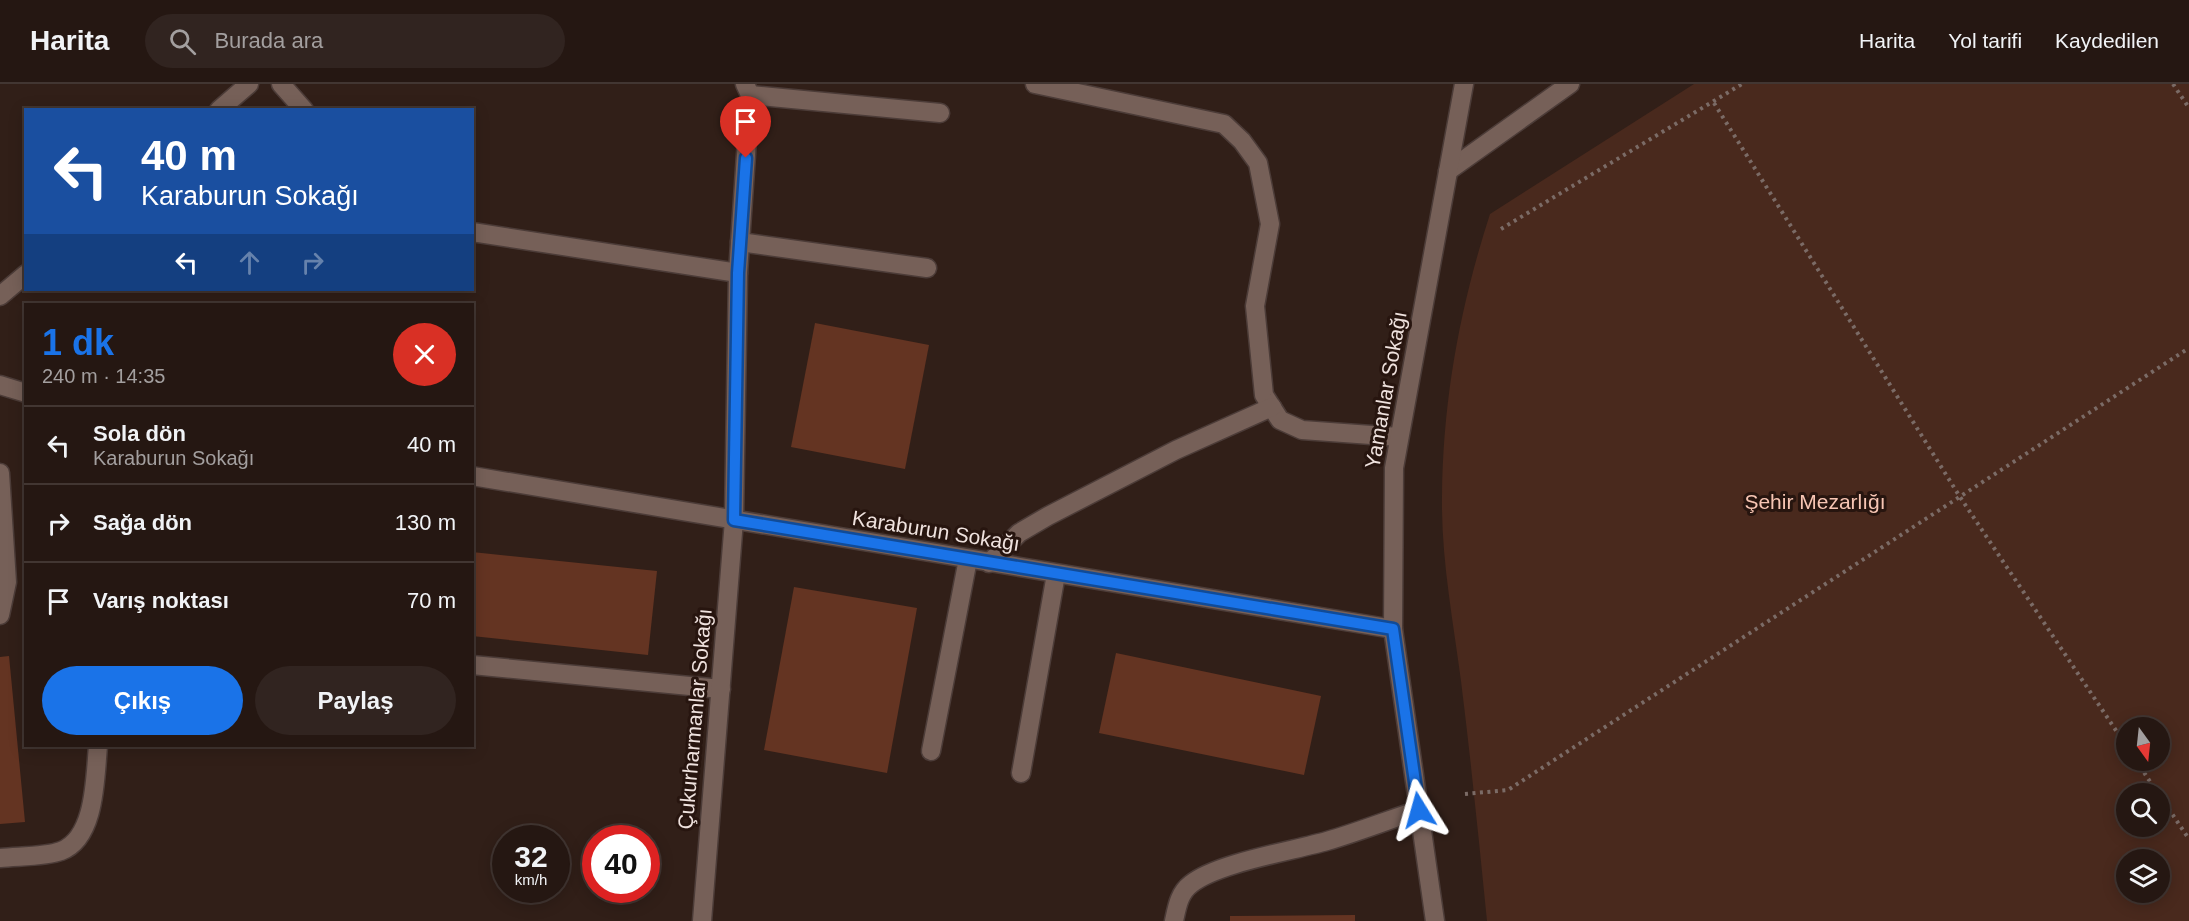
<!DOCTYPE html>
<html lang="tr">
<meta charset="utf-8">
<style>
:root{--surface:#251712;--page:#312420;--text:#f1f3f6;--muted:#a39f9f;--line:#423632;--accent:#1a73e8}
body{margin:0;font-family:Arial,sans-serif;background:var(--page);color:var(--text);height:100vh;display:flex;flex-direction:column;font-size:22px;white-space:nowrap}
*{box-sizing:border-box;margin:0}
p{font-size:20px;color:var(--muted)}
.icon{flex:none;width:33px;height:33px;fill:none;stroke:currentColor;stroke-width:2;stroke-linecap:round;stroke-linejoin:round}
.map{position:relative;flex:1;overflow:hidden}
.panel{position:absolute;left:24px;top:219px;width:450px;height:444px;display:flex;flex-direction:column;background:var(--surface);border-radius:0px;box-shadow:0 3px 15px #0003,0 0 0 2px var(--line)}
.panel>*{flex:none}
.top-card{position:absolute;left:24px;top:24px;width:450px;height:183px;border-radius:0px;box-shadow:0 3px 15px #0003,0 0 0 2px var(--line);background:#1a4fa0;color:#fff;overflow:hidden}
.needle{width:39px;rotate:165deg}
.tools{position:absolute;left:2116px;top:633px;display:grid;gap:12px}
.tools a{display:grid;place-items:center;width:54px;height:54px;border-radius:50%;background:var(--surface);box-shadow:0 3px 15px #0003,0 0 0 2px var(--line);font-size:30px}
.speed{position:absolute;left:492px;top:741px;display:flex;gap:12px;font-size:30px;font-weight:700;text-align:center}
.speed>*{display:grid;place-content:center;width:78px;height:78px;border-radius:50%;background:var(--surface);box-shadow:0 3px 15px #0003,0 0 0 2px var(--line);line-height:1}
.speed small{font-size:15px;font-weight:400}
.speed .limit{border:9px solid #d22;background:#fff;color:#111}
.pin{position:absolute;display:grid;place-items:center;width:51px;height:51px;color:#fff;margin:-62px -26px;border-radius:50% 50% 50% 0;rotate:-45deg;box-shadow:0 0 6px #0007}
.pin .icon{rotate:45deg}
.me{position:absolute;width:66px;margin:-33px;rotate:352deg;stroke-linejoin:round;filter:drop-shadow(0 0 4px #0008)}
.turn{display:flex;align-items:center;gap:21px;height:126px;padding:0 18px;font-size:27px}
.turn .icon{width:78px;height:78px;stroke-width:2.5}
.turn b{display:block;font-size:42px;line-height:51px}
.lanes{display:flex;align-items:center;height:57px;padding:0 18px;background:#0003;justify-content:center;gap:30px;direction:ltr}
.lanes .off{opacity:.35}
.round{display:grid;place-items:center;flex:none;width:63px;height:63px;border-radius:32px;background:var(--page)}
.headline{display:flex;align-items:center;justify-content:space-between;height:102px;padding:0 18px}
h1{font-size:36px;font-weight:700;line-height:45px;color:var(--accent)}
.cta{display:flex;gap:12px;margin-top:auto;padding:12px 18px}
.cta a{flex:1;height:69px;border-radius:36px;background:var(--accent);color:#fff;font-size:24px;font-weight:700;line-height:69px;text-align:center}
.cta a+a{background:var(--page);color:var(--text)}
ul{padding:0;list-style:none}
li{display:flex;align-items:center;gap:18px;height:78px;padding:0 18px;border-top:2px solid var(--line)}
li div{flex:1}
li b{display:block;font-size:22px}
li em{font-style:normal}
header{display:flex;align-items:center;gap:36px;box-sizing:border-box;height:84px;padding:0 30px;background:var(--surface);border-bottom:2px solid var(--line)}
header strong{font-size:28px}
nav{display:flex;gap:33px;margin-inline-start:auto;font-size:21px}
.search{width:420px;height:54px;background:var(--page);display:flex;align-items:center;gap:15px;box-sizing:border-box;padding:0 21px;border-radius:33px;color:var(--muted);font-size:22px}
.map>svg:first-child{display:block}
</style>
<header>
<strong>Harita</strong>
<div class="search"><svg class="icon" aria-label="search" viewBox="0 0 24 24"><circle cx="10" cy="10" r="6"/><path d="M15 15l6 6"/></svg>Burada ara</div>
<nav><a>Harita</a><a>Yol tarifi</a><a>Kaydedilen</a></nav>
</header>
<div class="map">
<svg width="2189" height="837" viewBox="0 0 2189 837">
<rect width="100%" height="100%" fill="#311f18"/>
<path fill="#49291d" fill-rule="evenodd" d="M1694,0H2189V837H1487C1479,757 1471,677 1461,597C1453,536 1441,474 1442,412C1443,314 1460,223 1490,130ZM2127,644H2160V676H2127ZM2127,710H2160V742H2127ZM2127,776H2160V808H2127Z"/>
<g fill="#643422">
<polygon points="815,239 929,261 905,385 791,363"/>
<polygon points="472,468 657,487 648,571 472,552"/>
<polygon points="794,503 917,524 887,689 764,666"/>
<polygon points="1116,569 1321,612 1304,691 1099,649"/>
<polygon points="9,572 25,738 0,740 0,573"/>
<polygon points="1355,831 1355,837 1230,837 1230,832"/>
</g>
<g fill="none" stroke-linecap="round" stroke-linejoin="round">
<g stroke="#4c3c38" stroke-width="21">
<g id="minor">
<polyline points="281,0 304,26"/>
<polyline points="1035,0 1224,40 1242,57 1258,79 1270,140 1255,222 1264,311 1280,336 1302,346 1399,353"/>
<polyline points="750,11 940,29"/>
<polyline points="219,26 249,0"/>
<polyline points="1448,87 1570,0"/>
<polyline points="472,148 738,189"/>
<polyline points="740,158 927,184"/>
<polyline points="0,212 26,190"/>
<polyline points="0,301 26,309"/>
<polyline points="0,389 7,498 0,531"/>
<polyline points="472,392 1393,545"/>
<polyline points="989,479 1019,449 1048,432 1176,366 1272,323"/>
<polyline points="472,581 721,605"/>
<polyline points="931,667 968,475"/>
<polyline points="1021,689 1056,490"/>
<path d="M0,774C17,772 45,773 61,767C96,754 95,692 98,662"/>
<polyline points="702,837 734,436 738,189 750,11 745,0"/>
<path d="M1174,837C1177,823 1179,809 1191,800C1217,779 1292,767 1327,757C1358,748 1388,736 1419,726"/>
<polyline points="1435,837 1393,545 1394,384 1464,0"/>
</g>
</g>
<g stroke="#7b6b66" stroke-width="4" stroke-dasharray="3 4.5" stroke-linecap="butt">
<polyline points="2173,0 2189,24"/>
<polyline points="1714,19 1960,413 2127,663"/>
<polyline points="1501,145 1742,0"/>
<polyline points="2136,676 2158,710"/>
<polyline points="1465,710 1508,706 2189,264"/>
<polyline points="2160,712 2189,755"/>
</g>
<use href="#minor" stroke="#766058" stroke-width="18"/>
</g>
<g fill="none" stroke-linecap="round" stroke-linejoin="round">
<g stroke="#114b97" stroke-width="15">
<polyline id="route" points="746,74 738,189 734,436 1393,545 1419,726"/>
</g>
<use href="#route" stroke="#1a73e8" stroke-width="10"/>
</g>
<g text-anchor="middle" stroke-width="6" stroke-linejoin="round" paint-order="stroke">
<g font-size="21" fill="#efe2de" stroke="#27150f">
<text transform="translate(1386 306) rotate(-80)" y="7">Yamanlar Sokağı</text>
<text transform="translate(936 447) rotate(9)" y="7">Karaburun Sokağı</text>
<text transform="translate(695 635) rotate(-85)" y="7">Çukurharmanlar Sokağı</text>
</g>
<g font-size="21" fill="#f7c5b3" stroke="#27150f">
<text x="1815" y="425">Şehir Mezarlığı</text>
</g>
</g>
</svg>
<div class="tools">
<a><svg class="needle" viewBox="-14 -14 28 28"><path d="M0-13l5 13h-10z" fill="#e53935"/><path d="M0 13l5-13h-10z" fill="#a39f9f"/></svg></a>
<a><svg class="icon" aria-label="search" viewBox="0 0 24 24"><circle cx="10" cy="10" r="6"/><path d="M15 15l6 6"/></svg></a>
<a><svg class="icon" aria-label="layers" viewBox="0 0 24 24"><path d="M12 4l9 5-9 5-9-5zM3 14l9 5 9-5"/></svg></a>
</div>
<div class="speed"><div>32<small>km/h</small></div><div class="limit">40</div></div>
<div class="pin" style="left:746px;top:74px;background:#d93025"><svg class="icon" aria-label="arrive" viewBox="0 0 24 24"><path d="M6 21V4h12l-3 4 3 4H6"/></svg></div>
<svg class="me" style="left:1419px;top:726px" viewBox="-20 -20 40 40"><path d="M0-17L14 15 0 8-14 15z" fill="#1a73e8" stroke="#fff" stroke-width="4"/></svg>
<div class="top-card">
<div class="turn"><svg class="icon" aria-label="left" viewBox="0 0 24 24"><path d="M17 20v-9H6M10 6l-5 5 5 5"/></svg><div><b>40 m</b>Karaburun Sokağı</div></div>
<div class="lanes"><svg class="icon" aria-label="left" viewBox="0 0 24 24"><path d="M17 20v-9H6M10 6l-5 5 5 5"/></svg><svg class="icon off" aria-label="ahead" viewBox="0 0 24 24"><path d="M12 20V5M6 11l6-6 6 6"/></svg><svg class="icon off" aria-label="right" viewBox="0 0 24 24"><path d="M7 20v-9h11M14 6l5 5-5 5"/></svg></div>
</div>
<section class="panel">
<div class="headline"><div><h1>1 dk</h1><p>240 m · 14:35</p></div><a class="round" style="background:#d93025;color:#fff"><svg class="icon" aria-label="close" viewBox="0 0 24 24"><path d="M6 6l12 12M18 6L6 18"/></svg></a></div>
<ul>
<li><svg class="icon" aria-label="left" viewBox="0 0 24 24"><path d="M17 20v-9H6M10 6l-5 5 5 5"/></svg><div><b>Sola dön</b><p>Karaburun Sokağı</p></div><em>40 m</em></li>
<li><svg class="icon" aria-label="right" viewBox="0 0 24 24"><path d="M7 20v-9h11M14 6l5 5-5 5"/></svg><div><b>Sağa dön</b></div><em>130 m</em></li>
<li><svg class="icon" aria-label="arrive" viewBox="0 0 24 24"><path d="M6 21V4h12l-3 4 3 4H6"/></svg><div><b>Varış noktası</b></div><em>70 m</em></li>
</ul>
<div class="cta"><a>Çıkış</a><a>Paylaş</a></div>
</section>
</div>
